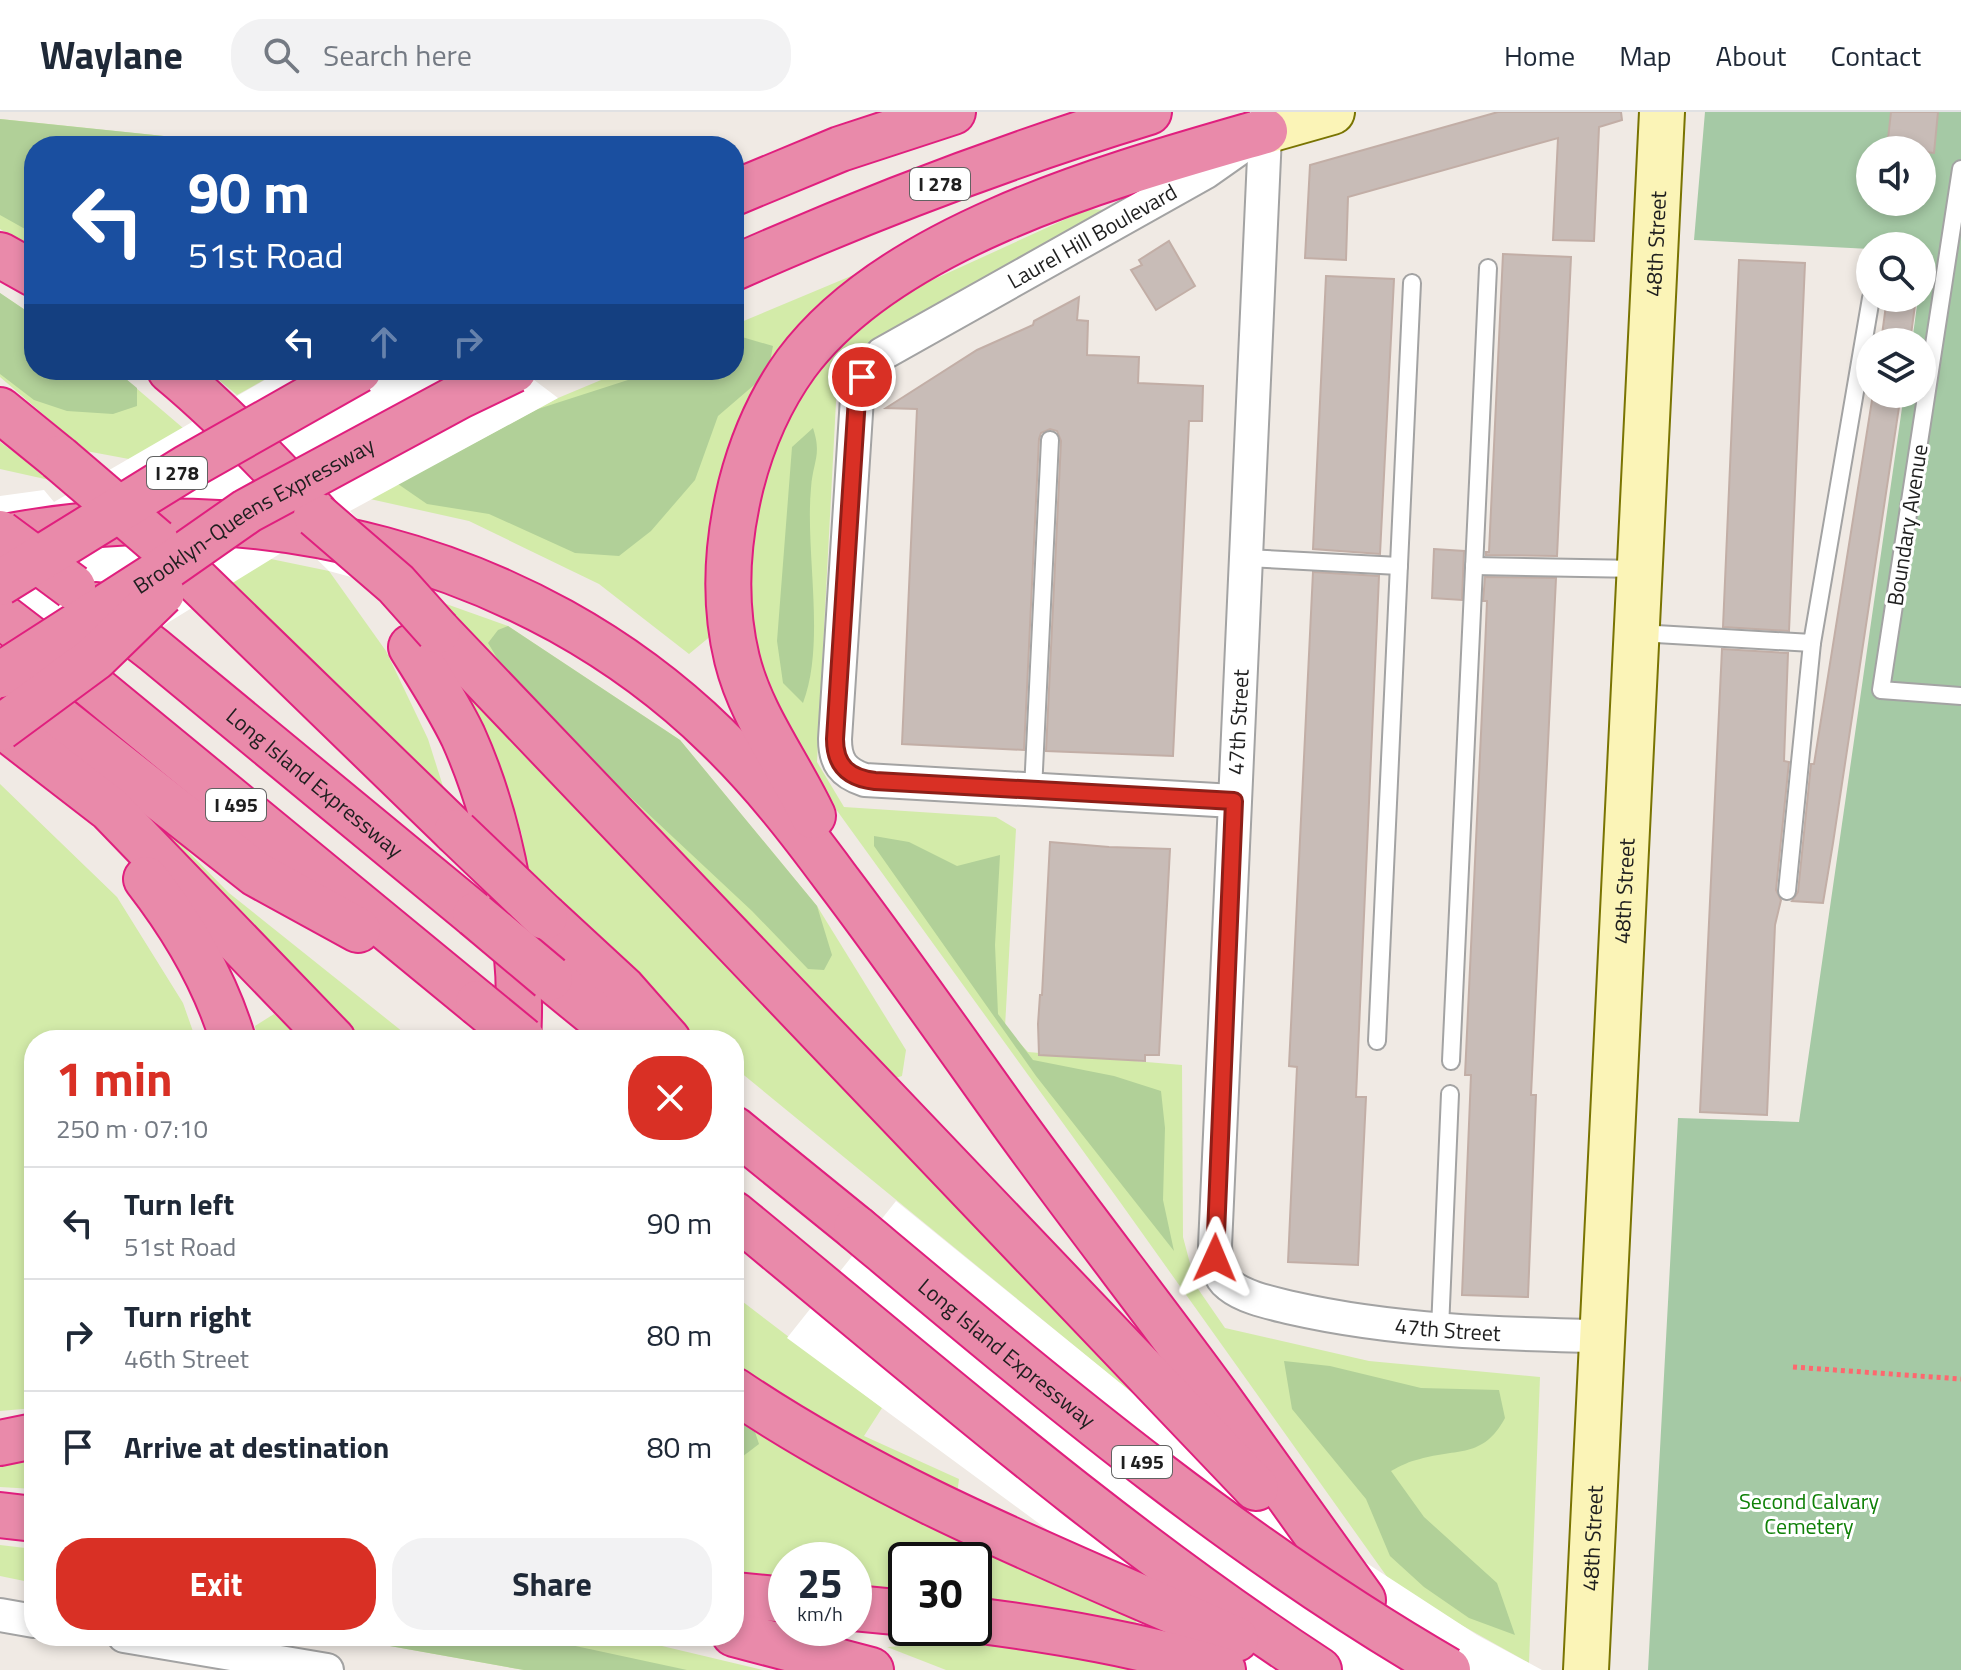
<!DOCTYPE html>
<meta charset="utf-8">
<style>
:root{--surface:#fff;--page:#f2f2f3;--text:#1f2937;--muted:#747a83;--line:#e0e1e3;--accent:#d93025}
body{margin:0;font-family:"Titillium Web",sans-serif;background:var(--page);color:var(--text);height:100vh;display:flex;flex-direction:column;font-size:30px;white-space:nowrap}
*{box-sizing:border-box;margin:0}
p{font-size:26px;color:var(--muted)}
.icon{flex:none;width:44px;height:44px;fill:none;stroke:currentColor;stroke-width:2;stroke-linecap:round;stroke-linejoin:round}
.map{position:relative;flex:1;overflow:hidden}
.sheet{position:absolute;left:24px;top:918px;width:720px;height:616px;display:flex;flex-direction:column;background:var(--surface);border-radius:32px;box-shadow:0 4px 12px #0003}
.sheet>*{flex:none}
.guide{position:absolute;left:24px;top:24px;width:720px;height:244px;border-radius:32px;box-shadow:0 4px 12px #0003;background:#1a4fa0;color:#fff;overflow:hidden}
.fabs{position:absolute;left:1856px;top:24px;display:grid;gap:16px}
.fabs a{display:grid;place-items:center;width:80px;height:80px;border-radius:50%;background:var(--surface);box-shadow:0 4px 12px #0003;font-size:40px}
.speed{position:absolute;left:768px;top:1430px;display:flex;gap:16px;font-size:40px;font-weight:700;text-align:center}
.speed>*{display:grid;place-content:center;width:104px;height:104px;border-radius:50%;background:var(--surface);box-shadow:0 4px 12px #0003;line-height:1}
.speed small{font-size:20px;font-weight:400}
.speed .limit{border:4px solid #111;border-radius:12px;background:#fff;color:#111}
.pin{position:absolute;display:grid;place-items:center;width:68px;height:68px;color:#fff;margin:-34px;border:4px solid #fff;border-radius:50%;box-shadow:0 2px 8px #0007}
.me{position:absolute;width:88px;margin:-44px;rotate:1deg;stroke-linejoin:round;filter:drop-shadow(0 0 6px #0008)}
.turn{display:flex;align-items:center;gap:28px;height:168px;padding:0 32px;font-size:36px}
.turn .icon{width:104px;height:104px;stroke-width:2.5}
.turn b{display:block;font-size:56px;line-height:68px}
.lanes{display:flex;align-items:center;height:76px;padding:0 32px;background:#0003;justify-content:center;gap:40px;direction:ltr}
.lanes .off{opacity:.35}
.round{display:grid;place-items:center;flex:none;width:84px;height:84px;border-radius:32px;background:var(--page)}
.summary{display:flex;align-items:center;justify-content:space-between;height:136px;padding:0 32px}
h1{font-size:48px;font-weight:700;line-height:60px;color:var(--accent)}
.cta{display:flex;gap:16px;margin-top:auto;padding:16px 32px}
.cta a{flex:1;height:92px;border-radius:32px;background:var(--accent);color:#fff;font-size:32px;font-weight:700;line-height:92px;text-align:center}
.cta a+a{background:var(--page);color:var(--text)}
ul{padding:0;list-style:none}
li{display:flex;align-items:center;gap:24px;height:112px;padding:0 32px;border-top:2px solid var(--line)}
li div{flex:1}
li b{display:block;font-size:30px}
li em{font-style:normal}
header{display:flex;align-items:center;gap:48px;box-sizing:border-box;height:112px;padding:0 40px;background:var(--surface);border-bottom:2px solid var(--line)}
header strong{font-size:38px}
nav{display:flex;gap:44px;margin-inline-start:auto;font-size:28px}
.search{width:560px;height:72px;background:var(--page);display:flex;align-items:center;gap:20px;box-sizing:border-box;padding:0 28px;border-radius:32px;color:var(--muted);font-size:30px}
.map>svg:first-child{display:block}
</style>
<header>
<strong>Waylane</strong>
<div class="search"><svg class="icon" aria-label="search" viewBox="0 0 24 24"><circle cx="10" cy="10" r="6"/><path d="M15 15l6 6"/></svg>Search here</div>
<nav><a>Home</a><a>Map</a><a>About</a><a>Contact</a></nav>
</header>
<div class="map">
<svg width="1961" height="1558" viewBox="0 0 1961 1558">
<rect width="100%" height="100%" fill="#f0eae4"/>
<g fill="#d3eba9">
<polygon points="0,7 183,26 699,30 701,34 34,34 34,137 0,117"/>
<polygon points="1088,97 1107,98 861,235 837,271 817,650 844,695 996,705 1016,717 1005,915 1028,940 1182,953 1183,1125 1196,1174 1225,1216 1369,1249 1540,1265 1529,1551 1395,1476 1120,1090 804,653 764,578 748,515 749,433 775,329 805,278 841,232 904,181"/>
<polygon points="887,149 764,272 712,523 689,542 599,472 469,409 370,387 558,286 625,258 734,258 734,213"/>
<polygon points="0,181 34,204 34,258 115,258 190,322 236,367 86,339 0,265"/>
<polygon points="207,258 282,258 237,283"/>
<polygon points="0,330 54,369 0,357"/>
<polygon points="169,431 242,441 329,459 386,539 428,627 448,690"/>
<polygon points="435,488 508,514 680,628 817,794 906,938 902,964 892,967"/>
<polygon points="469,575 1198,1335 734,955 734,928 701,928 656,891 524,764 522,722 499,660 457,578"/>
<polygon points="81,642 137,688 229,781 413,928 353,928"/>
<polygon points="0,672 117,785 183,891 196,928 34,928 34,1296 0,1299"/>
<polygon points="274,902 303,928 257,928 255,914"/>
<polygon points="734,1183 882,1296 864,1324 959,1367 957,1382 848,1330 734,1256"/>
<polygon points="734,1304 1132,1501 1141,1521 974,1494 974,1448 906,1448 906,1483 854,1477 854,1448 786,1448 786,1471 734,1466"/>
<polygon points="34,1343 34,1377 0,1375 0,1346"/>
<polygon points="0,1433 34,1437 34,1471 0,1464"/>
<polygon points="334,1524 620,1524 763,1558 524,1558"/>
<polygon points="980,1529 1133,1556 1139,1558 946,1558 887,1535"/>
</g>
<g fill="#b1d098">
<polygon points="0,7 183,26 216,26 226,34 34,34 34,122 0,103"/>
<polygon points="0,181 34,204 34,258 115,258 137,276 137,294 113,302 67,299 34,288 0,262"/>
<polygon points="742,225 773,234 768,261 718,304 695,368 651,419 619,444 575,441 489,402 427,392 398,372 538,297 659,258 734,258 734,228"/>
<path d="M813,316C822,343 813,349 811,376C805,441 826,530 803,591L783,571L777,529L792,335Z"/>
<polygon points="508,514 680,628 817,794 832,843 824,858 808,857 752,799 535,596 514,574 488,531 498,518"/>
<polygon points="874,724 909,730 957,754 1000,743 995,833 998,902 1033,948 1114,964 1161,979 1165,1016 1163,1088 1174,1139 1036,964 874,734"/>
<path d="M1284,1249L1330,1254L1421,1276L1499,1278L1505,1306C1483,1347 1457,1336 1420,1347C1410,1349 1400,1354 1391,1359L1424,1405L1497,1471L1515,1523L1469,1506L1424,1475L1390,1444L1366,1387L1292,1297Z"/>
<polygon points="734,1304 753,1314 759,1332 734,1351"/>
<polygon points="334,1524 529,1524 687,1558 524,1558"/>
</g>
<path fill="#a5c9a5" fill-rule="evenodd" d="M1705,0H1961V1558H1648L1678,1006L1799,1010L1904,282H1922V230H1912L1918,186H1922L1925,141L1922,140V134H1870V137L1694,128ZM1870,38H1922V90H1870Z"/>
<g fill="#fff">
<polygon points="282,258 521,258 558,286 350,399 435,488 329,459 299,430 169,510 0,629 0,384 44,378 54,390"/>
<polygon points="896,1089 1242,1370 1477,1523 1542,1558 1243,1558 1109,1463 787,1226"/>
</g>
<g fill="#c8bcb7" stroke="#c2aea6" stroke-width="2">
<polygon points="1498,0 1621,0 1622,8 1599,15 1594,129 1553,128 1558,26 1348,85 1346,148 1305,146 1310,53"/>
<polygon points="1891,0 1938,0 1934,41 1887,36"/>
<polygon points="1169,129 1195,174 1156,198 1131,158 1142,153 1139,148"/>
<polygon points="1503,142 1571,145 1557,444 1486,443 1486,440 1489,440"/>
<polygon points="1739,148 1805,151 1789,519 1723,515"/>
<polygon points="1326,164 1394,167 1380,442 1313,437"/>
<polygon points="1079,185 1077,208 1088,209 1087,243 1139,245 1138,271 1203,274 1202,309 1189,309 1173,644 1046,639 1061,329 1057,319 1050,317 1041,321 1039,327 1024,638 902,632 917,297 886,296 977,238 1033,213 1034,209"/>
<polygon points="1887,186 1916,186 1910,230 1881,230"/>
<polygon points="1873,282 1901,282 1833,731 1823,791 1792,789 1798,780 1811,652 1814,652"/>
<polygon points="1434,437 1464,439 1462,488 1432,486"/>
<polygon points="1313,460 1379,464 1356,985 1366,985 1358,1153 1288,1150 1297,955 1289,954"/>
<polygon points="1485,465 1556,466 1531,983 1536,983 1528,1185 1462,1183 1471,963 1465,963 1485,536 1487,489 1483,489"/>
<polygon points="1722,537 1788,541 1784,649 1789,650 1776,778 1781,788 1775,813 1767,1003 1700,1000"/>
<polygon points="1050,730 1109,735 1170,737 1159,943 1145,943 1145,949 1039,943 1038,912 1040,883 1042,883"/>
</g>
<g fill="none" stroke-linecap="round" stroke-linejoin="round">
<g stroke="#a3a3a3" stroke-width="20">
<g id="lane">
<polyline points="1961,57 1881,578 1961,584"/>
<polyline points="1246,446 1399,454"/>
<polyline points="1474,454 1640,457"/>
<polyline points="1639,521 1812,531 1871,186"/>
<polyline points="1033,678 1050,328"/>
<polyline points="1787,779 1812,531"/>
<polyline points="1377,929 1412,171"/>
<polyline points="1451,949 1488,156"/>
<polyline points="1440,1217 1450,982"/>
</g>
</g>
<g stroke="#a3a3a3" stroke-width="36">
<g id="street">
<path id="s1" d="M1266,1L1215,1134C1216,1148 1217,1164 1229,1173C1245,1186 1272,1191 1292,1196C1393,1219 1499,1222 1602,1224"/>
<path id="s2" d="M1234,689L865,668C843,661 835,650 835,627L857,286L862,265L882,242L1206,60L1243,34"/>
<polyline points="0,1503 34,1509"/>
<polyline points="124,1524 327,1558"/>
</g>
</g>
<g stroke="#797402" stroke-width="48">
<g id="secondary">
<polyline points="1265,19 1332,0"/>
<path id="s3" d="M1586,1558L1662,0"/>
</g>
</g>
<g stroke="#e01f7e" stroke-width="48">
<g id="highway">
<polyline points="734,81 840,37 953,0"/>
<polyline points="0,143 34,162"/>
<path d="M734,156C869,96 1008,43 1149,0"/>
<path d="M170,258C223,302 270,351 316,402"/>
<polyline points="0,298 59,346"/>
<path d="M0,426C253,375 529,442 716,624C761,667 799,716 836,766C896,845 953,927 1011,1008C1078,1101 1149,1191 1217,1284C1266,1352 1315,1420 1363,1488"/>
<polyline points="156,429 456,720"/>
<path id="s4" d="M96,493L154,538L475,803"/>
<polyline points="0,503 90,572 478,891"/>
<polyline points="438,519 1256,1376"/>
<path d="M411,535C429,564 448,593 463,624C503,713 524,831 518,928"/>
<polyline points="9,567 256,762 358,818"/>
<polyline points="0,612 110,697 333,928"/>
<path d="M813,704C788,651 751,604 737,547C723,489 727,430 741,373C752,330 770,288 796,252C892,122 1116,62 1265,19"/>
<path d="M146,767C184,816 215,868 233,928"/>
<polyline points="545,805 623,877 668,928"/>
<polyline points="550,866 626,928"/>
<polyline points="734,1017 856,1116"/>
<path d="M734,1102C924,1258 1113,1424 1319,1558"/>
<path d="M734,1278C889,1383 1066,1451 1236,1527"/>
<polyline points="0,1331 34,1324"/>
<polyline points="0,1403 34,1407"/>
<polyline points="734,1483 786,1488"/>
<polyline points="854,1496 906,1501"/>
<path d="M974,1508C1058,1519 1142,1533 1223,1558"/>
<polyline points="734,1522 871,1558"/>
</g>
</g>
<polyline stroke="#fe676e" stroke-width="5" stroke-dasharray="4 4" stroke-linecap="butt" points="1793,1255 1961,1267"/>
<use href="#lane" stroke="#fff" stroke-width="16"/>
<use href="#street" stroke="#fff" stroke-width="32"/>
<use href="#secondary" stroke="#fbf4b7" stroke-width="44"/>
<use href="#highway" stroke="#e98aaa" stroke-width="44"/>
<g stroke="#e01f7e" stroke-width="48" stroke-linecap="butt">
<g id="highway-bridge">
<polyline points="59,346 156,429"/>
<polyline points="316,403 396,472 438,519"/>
<polyline points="0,421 73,475"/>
<polyline points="0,471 186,356 359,258"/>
<path id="s5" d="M0,563L154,464L247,399L460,284L514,258"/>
<polyline points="0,616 95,546 162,481"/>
<polyline points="456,720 545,805"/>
<polyline points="475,803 550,866"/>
<polyline points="478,891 523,928"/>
<path id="s6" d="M856,1116C1045,1274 1233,1434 1448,1558"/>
</g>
</g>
<use href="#highway-bridge" stroke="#e98aaa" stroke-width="44"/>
</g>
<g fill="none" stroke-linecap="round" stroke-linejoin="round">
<g stroke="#8d1f18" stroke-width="20">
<path id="route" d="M862,265L857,286L835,627C835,654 849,666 875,669L1234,689L1215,1146"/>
</g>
<use href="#route" stroke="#d93025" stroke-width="14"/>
</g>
<g text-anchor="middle" stroke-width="6" stroke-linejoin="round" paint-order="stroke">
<g fill="#fff" stroke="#626262" stroke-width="2">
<rect x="910" y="56" width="60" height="32" rx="6"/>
<rect x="147" y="345" width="60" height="32" rx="6"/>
<rect x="206" y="677" width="60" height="32" rx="6"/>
<rect x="1112" y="1334" width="60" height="32" rx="6"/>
</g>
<g font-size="20" font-weight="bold" fill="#1f1f1f">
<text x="940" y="79">I 278</text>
<text x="177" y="368">I 278</text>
<text x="236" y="700">I 495</text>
<text x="1142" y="1357">I 495</text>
</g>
<g font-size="22" fill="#1f1f1f" stroke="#fff">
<text dy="8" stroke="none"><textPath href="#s2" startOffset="1060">Laurel Hill Boulevard</textPath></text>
<text dy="8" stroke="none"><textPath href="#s3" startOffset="1428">48th Street</textPath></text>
<text dy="8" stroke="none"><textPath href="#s5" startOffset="300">Brooklyn-Queens Expressway</textPath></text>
<text transform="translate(1907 413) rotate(-81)" y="8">Boundary Avenue</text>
<text transform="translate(1238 610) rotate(-87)" y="8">47th Street</text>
<text dy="8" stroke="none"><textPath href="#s4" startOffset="282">Long Island Expressway</textPath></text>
<text dy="8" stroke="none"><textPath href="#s3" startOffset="780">48th Street</textPath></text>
<text dy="8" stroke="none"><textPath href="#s1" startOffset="1402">47th Street</textPath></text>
<text dy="8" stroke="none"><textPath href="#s6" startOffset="196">Long Island Expressway</textPath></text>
<text dy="8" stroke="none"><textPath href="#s3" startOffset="132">48th Street</textPath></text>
</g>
<g font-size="22" fill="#108108" stroke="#fff">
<text x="1809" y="1397">Second Calvary<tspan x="1809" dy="25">Cemetery</tspan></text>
</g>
</g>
</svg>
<div class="fabs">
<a><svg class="icon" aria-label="sound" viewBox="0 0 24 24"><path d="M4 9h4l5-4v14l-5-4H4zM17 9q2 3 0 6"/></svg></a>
<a><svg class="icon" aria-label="search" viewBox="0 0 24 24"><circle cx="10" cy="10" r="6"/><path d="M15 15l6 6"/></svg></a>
<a><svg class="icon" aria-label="layers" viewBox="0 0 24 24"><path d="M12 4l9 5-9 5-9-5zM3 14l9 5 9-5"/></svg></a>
</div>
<div class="speed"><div>25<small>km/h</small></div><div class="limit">30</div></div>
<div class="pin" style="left:862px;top:265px;background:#d93025"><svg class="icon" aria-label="arrive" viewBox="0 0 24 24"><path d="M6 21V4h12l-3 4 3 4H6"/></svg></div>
<svg class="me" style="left:1215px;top:1146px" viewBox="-20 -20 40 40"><path d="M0-17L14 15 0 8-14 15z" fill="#d93025" stroke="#fff" stroke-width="4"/></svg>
<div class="guide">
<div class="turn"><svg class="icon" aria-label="left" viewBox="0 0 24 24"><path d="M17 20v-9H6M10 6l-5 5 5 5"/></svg><div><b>90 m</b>51st Road</div></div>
<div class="lanes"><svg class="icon" aria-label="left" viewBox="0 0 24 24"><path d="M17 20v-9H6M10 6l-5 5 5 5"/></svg><svg class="icon off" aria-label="ahead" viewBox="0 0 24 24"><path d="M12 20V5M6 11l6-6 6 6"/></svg><svg class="icon off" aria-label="right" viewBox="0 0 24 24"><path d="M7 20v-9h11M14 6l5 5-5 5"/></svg></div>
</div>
<section class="sheet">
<div class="summary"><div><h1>1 min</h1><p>250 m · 07:10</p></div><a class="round" style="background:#d93025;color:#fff"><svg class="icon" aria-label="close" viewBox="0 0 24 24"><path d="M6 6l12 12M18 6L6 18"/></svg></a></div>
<ul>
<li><svg class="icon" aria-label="left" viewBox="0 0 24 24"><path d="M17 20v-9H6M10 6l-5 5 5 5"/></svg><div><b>Turn left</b><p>51st Road</p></div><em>90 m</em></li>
<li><svg class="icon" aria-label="right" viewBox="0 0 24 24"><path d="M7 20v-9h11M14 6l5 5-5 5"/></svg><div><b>Turn right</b><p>46th Street</p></div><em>80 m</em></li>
<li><svg class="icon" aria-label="arrive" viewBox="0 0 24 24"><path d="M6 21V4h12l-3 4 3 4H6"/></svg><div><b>Arrive at destination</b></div><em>80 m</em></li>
</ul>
<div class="cta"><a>Exit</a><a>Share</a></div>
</section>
</div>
